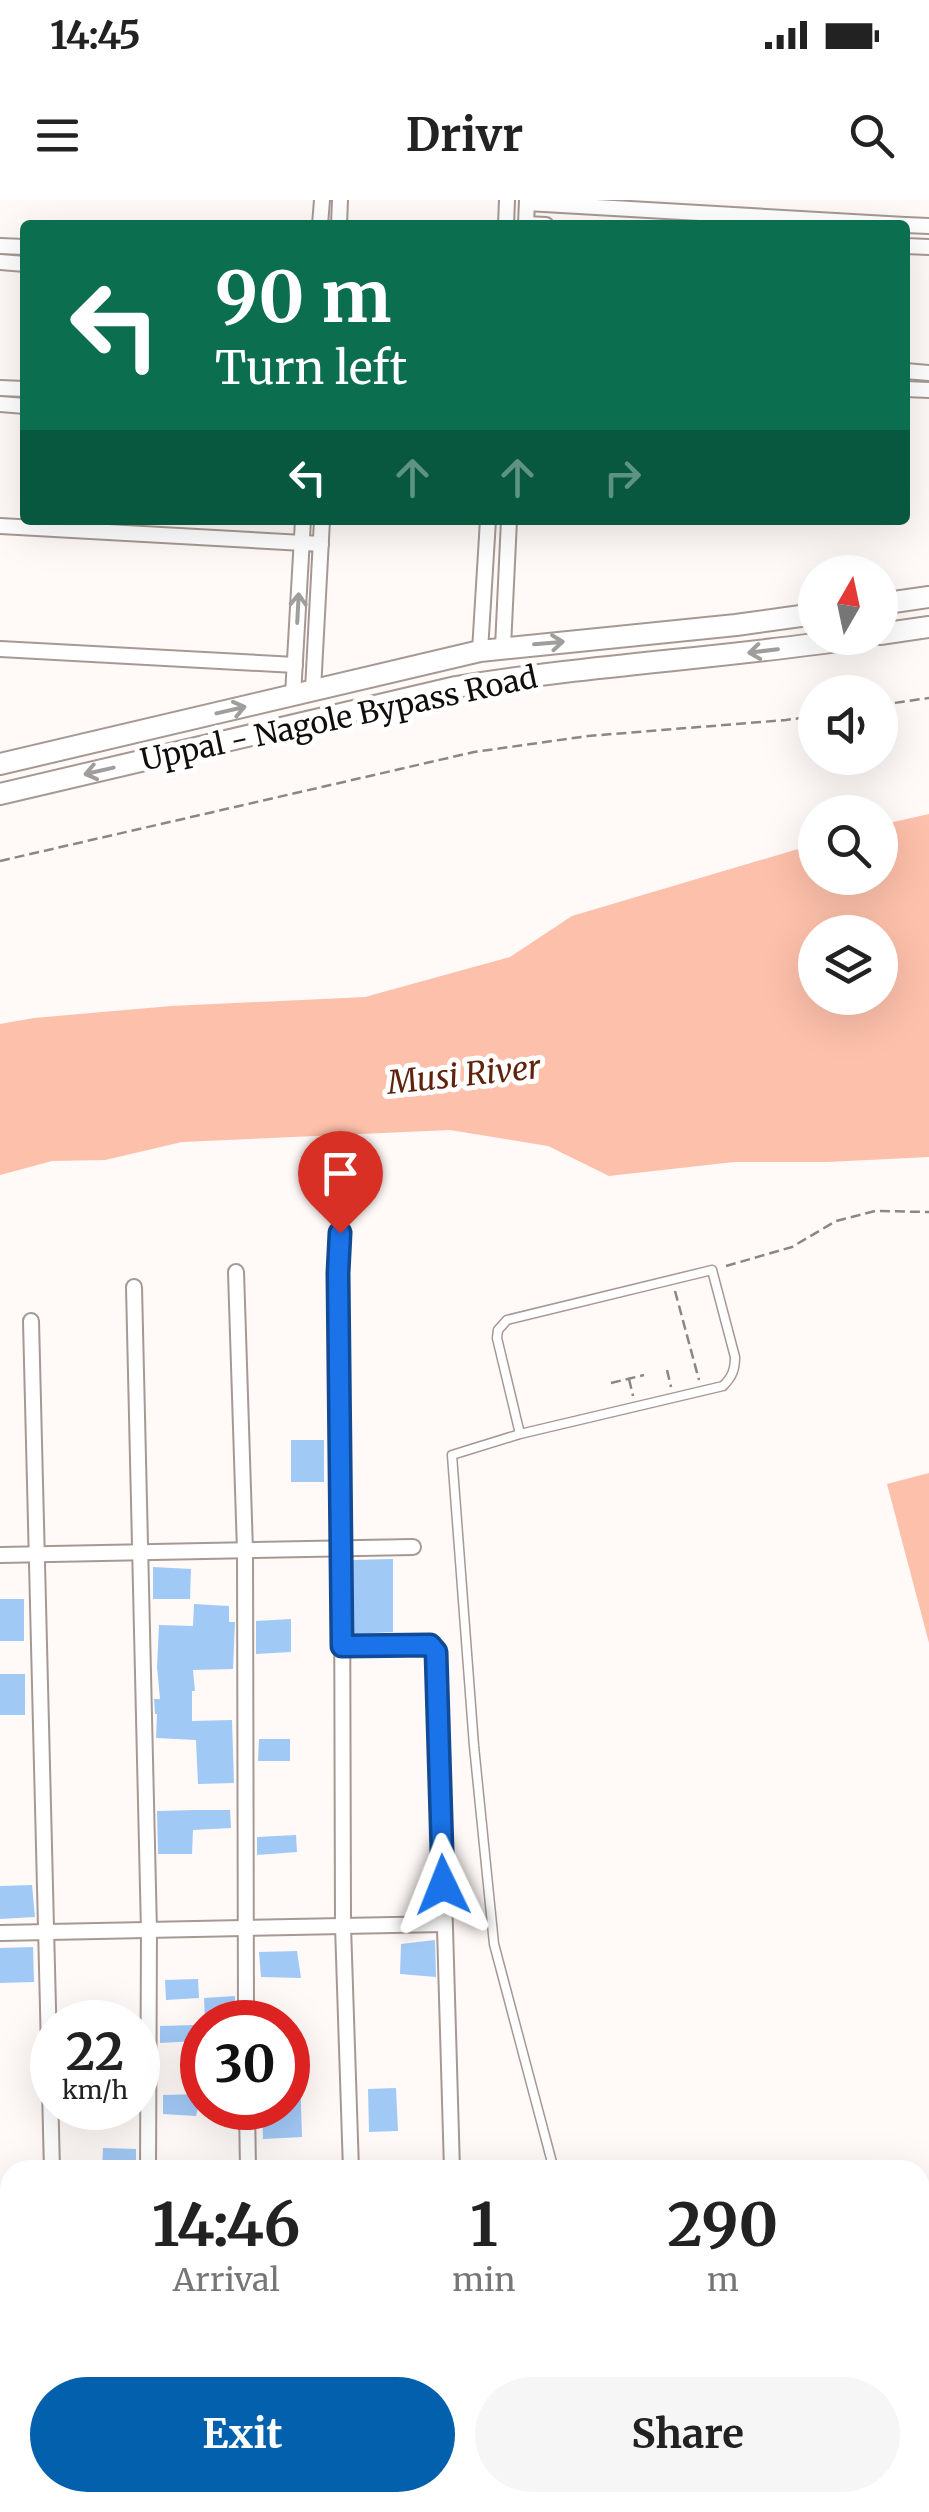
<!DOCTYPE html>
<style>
:root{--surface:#fff;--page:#f6f6f6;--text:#222;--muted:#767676;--accent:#0360ad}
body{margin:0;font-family:Merriweather,serif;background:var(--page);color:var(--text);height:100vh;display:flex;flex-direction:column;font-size:38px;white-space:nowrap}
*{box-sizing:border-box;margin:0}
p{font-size:32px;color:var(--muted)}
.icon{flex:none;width:55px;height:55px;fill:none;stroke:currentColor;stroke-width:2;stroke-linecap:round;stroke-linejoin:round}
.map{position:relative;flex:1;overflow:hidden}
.panel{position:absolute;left:0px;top:1960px;width:930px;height:352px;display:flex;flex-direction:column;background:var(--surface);border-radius:30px 30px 0 0;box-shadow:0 10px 40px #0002}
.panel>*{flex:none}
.top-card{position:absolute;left:20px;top:20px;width:890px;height:305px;border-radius:10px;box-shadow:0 10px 40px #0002;background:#0b6e4f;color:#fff;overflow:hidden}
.needle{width:65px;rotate:9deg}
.tools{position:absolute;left:798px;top:355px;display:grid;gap:20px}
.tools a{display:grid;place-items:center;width:100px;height:100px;border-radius:50%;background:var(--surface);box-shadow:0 10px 40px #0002;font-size:50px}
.speed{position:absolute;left:30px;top:1800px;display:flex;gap:20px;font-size:50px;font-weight:700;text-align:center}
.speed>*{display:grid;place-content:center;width:130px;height:130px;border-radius:50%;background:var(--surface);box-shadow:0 10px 40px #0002;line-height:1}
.speed small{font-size:25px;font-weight:400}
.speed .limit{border:15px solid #d22;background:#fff;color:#111}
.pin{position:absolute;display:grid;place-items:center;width:85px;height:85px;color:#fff;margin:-102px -42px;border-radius:50% 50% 50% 0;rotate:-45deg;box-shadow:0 0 10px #0007}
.pin .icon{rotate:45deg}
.me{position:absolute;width:110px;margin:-55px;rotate:358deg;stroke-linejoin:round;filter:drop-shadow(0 0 8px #0008)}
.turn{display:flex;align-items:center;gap:35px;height:210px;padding:0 30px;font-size:45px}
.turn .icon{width:130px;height:130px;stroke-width:2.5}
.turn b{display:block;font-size:70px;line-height:85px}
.lanes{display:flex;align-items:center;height:95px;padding:0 30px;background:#0003;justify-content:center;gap:50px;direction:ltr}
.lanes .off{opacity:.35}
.eta{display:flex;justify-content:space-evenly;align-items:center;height:170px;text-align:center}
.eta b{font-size:60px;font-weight:700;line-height:70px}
.button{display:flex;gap:20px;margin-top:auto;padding:20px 30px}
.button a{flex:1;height:115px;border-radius:60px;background:var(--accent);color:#fff;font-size:40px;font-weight:700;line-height:115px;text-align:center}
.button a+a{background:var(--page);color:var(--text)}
.status{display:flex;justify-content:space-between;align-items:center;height:70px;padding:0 50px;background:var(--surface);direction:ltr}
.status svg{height:28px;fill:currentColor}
header{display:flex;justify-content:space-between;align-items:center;height:130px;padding:0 30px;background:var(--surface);font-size:45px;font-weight:700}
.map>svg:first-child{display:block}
</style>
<div class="status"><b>14:45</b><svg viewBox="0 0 49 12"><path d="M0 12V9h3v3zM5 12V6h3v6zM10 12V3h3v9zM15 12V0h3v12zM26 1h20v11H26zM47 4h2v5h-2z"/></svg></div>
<header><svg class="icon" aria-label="menu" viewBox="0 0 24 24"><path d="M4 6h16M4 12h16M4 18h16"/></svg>Drivr<svg class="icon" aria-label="search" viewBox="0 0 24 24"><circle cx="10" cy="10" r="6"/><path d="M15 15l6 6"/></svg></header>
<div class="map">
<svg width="929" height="2312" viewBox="0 0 929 2312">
<rect width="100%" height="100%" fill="#fff9f7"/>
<polygon fill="#fbe0d6" points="31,2302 226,2302 230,2312 29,2312"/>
<g fill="#fdc0aa" fill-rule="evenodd">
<path d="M929,614V957L827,962H734L609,976L548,946L450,930L182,942L105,960L52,961L0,975V824L34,818L171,806L365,797L510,757L572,716L815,644V678H880V625ZM815,732H880V798H815Z"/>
<polygon points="929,1273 929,1443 887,1284"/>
<polygon points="929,2135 929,2312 928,2312 920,2284 920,2137"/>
</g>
<g fill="#a1c9f6">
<rect x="291" y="1240" width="33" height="42"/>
<polygon points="393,1359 393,1432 353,1434 353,1360"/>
<polygon points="153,1367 191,1369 190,1399 153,1399"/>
<rect x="0" y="1399" width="24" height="42"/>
<polygon points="194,1404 229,1406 229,1422 235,1422 233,1469 193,1470 195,1491 192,1491 192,1521 232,1520 234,1583 198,1584 196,1540 156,1538 157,1514 155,1514 154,1499 160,1499 157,1467 159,1425 193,1426"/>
<polygon points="291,1419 291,1452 256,1454 256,1421"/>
<rect x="0" y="1474" width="25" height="41"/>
<polygon points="259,1539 290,1539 290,1561 258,1561"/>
<polygon points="196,1610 230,1610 231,1628 193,1630 192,1654 158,1654 157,1611"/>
<polygon points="296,1635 297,1652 257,1655 257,1637"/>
<polygon points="32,1685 35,1717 0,1719 0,1686"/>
<polygon points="435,1740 436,1777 400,1774 401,1744"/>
<polygon points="33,1747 34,1782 0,1783 0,1748"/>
<polygon points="297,1751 301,1778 261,1777 259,1752"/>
<polygon points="198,1779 199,1798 166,1800 165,1780"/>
<polygon points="235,1796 235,1818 205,1819 204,1798"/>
<polygon points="196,1825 197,1841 160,1843 160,1826"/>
<polygon points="288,1873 300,1873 302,1937 263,1939 262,1908 288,1908"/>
<polygon points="396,1888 398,1931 369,1932 368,1889"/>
<polygon points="201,1894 196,1916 163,1914 163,1895"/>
<polygon points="103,1948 136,1949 136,1970 102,1970"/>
</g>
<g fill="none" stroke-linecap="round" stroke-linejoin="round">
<g stroke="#a69994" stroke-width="11">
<g id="lane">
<path d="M520,1234L497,1138L498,1130L507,1120L712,1070L735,1157C735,1170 732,1177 723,1186L520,1234L452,1255L474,1546L494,1744L554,1970"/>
<polyline points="920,2079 929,2076"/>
<polyline points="642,2302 644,2312"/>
</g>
</g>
<g stroke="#a69994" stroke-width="18">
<g id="street">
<polyline points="527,3 905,25"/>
<polyline points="526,24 546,25"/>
<polyline points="320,25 322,0"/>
<polyline points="339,25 340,0"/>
<polyline points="506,25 507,0"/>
<polyline points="526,25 527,0"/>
<polyline points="905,25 929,26"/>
<polyline points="0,46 25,47"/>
<polyline points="905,46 929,47"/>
<polyline points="0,62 25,64"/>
<polyline points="905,171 929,173"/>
<polyline points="0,188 25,189"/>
<polyline points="905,189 929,190"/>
<polyline points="0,204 25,206"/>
<polyline points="0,326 321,344"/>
<polyline points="503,447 509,320"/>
<polyline points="0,449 295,465"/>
<polyline points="480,451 488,320"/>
<polyline points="313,490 322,320"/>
<polyline points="293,495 303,320"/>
<polyline points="340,1033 338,1073 342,1349 343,1726 351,1970"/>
<polyline points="236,1072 245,1351 246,1822"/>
<polyline points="134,1087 149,1731 148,1970"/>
<polyline points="31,1121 52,1970"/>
<polyline points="0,1355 413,1347"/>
<polyline points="342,1446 430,1445 437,1452 452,1970"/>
<polyline points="0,1733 444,1724"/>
<polyline points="247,1908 248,1970"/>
<polyline points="0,2221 10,2221"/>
<polyline points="0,2242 10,2242"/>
</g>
</g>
<g stroke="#a69994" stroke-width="24">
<g id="secondary">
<polyline points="880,404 929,397"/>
<polyline points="880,434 929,427"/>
<polyline points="0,564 480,451 736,425 815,414"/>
<path d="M0,594L456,487C590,465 725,458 859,438"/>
</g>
</g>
<g stroke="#8c8785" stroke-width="2.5" stroke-dasharray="10 5" stroke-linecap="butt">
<polyline points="880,505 929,498"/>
<polyline points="0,661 474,552 588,536 786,520 815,516"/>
<polyline points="726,1066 792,1047 836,1021 875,1011 929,1012"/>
<polyline points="675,1091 699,1180"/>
<polyline points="667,1170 671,1187"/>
<polyline points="629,1179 633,1196"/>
<polyline points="611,1183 644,1175"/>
<polyline points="577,2312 581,2302"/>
</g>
<use href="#lane" stroke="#fff" stroke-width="8"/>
<use href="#street" stroke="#fff" stroke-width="14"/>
<use href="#secondary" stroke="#fff" stroke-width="20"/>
</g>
<defs><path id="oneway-shaft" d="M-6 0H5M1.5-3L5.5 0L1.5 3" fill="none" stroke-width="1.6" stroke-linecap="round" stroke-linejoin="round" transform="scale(2.5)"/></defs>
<g stroke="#a09e9d">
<use href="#oneway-shaft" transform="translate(298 408) rotate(-87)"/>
<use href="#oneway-shaft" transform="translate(549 443) rotate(-5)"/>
<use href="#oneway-shaft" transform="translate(763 451) rotate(173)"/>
<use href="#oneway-shaft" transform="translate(231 510) rotate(-13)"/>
<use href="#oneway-shaft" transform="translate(99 571) rotate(167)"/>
</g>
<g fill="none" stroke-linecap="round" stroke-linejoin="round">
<g stroke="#114b97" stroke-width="25">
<polyline id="route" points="340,1033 338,1073 342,1446 430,1445 436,1452 443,1685"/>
</g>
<use href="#route" stroke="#1a73e8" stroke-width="18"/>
</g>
<g text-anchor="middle" stroke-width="10" stroke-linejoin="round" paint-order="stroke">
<g font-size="30" fill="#110d0b" stroke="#fff">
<text transform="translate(339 519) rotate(-12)" y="10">Uppal - Nagole Bypass Road</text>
</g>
<g font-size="32" font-style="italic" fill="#60230b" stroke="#fff">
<text transform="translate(464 875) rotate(-6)" y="11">Musi River</text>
</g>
</g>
</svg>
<div class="tools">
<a><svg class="needle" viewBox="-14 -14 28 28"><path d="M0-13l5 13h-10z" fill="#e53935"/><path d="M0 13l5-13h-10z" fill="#767676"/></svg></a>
<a><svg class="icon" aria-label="sound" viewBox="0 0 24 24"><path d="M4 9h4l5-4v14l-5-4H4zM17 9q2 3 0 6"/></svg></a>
<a><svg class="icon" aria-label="search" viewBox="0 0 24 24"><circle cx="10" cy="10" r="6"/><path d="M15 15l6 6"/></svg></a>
<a><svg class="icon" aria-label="layers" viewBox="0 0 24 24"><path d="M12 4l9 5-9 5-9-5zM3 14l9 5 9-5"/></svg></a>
</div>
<div class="speed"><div>22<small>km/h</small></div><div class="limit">30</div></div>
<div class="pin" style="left:340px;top:1033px;background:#d93025"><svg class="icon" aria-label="arrive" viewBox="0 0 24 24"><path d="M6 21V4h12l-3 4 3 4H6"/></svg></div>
<svg class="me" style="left:443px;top:1685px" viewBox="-20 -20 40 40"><path d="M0-17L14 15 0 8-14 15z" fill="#1a73e8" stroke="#fff" stroke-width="4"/></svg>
<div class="top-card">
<div class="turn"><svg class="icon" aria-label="left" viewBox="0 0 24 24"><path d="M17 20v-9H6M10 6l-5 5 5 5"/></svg><div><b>90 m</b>Turn left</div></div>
<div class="lanes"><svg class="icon" aria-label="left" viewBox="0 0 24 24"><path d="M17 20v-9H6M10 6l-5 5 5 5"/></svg><svg class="icon off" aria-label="ahead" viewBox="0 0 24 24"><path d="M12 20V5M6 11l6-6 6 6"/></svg><svg class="icon off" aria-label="ahead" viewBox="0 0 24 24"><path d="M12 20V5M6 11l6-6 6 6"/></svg><svg class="icon off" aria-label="right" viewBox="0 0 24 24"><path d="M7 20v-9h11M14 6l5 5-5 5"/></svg></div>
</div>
<section class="panel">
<div class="eta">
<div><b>14:46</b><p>Arrival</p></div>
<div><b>1</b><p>min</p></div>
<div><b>290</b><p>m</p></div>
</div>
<div class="button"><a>Exit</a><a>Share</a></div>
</section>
</div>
